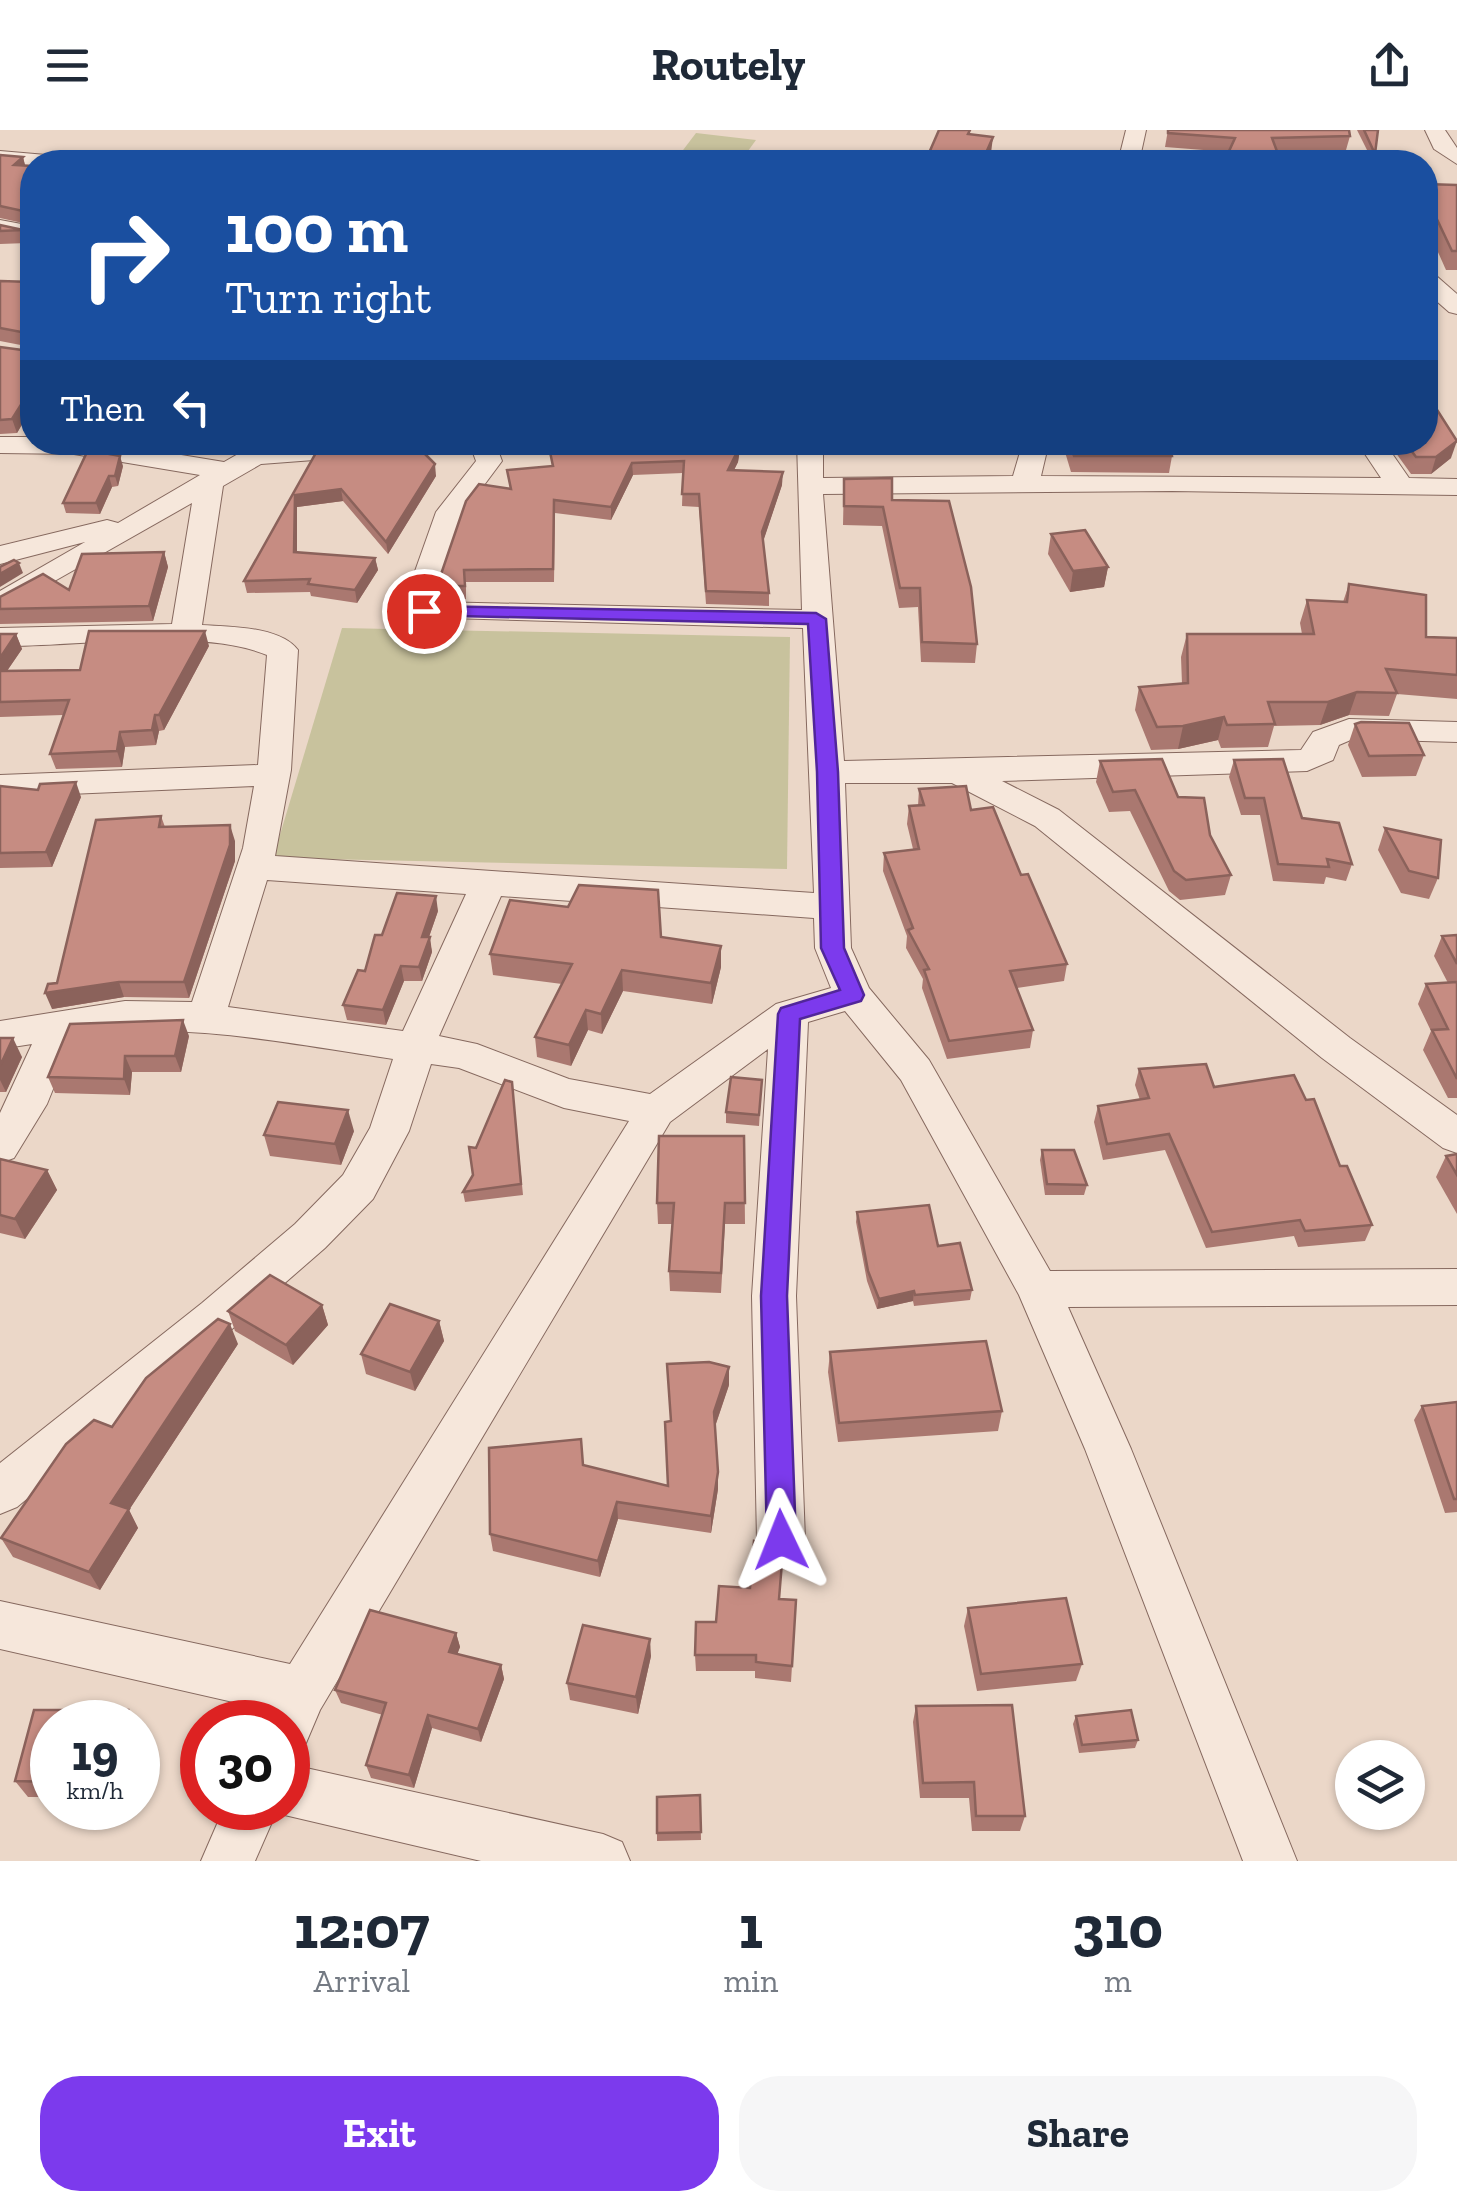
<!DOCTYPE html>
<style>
:root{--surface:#fff;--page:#f6f6f7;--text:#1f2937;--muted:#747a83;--accent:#7c3aed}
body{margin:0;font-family:"Zilla Slab",serif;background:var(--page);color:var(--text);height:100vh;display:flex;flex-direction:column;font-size:38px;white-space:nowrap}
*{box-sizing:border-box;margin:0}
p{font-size:32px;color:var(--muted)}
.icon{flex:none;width:55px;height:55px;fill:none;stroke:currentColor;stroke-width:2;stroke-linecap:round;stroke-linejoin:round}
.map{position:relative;height:1731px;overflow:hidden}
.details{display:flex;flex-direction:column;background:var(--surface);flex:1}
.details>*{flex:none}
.guide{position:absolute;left:20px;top:20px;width:1418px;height:305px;border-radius:40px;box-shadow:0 2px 8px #0004;background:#1a4fa0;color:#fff;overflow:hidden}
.buttons{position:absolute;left:1335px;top:1610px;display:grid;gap:20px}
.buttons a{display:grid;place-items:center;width:90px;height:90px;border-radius:50%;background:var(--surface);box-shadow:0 2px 8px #0004;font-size:50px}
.speed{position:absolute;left:30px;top:1570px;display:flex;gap:20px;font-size:50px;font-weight:700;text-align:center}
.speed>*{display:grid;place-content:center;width:130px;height:130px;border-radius:50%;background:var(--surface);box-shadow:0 2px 8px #0004;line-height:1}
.speed small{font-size:25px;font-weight:400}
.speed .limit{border:15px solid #d22;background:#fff;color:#111}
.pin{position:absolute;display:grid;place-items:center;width:85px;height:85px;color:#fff;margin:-42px;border:5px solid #fff;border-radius:50%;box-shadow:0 2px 10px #0007}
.me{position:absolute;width:110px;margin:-55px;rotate:358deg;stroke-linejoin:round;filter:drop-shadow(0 0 8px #0008)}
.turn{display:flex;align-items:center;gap:35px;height:210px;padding:0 40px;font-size:45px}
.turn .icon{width:130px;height:130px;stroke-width:2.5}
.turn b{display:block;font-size:70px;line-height:85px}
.then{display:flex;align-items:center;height:95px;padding:0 40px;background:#0003;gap:20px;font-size:38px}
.eta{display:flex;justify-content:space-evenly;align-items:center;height:170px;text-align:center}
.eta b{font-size:60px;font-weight:700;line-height:70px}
.action{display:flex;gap:20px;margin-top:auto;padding:20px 40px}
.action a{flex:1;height:115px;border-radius:40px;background:var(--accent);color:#fff;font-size:40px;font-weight:700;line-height:115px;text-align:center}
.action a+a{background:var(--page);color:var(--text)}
header{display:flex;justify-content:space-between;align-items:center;height:130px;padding:0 40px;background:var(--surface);font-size:45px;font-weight:700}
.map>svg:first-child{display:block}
</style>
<header><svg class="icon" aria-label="menu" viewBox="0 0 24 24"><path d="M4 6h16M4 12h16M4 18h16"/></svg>Routely<svg class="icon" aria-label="share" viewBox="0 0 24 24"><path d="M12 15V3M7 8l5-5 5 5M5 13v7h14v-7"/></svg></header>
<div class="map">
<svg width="1457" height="1731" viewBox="0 0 1457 1731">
<rect width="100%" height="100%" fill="#ebd7c8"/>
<g fill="#c8c29d">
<polygon points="696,3 756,10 740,32 674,32"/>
<polygon points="342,498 790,507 787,739 273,728"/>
</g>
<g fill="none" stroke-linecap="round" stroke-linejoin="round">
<g stroke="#86695f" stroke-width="2">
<g id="street">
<polygon points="1126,0 1146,0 1139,32 1118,32"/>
<polygon points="1425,0 1445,0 1457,18 1457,34 1434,19"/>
<polygon points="0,21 58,26 69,32 32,32 32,36 0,33"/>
<polygon points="0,90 32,96 32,110 0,104"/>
<polygon points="1425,141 1433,143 1457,164 1457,184 1449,182 1425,161"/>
<path d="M0,307H32V312H102L224,332L259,312H459L446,320L261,334L223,356L202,495C230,497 280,496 298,520L291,640L275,726L814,763L803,498L413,487L403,475L436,382L476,331L469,312H495L502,331L464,382L434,472L802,480L797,312H823V348L1013,346L1023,312H1049L1041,346L1381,348L1357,312H1384L1409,348L1457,349V365L1172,361L823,364L844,631L1301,620L1313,602L1349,589L1457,592V612L1353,609L1339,615L1333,630L1307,641L1002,651L1059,680L1350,908L1457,985V1023L1443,1018L1322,928L1035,696L952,653H845L851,818L869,858L929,930L1050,1141L1457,1139V1175L1068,1177L1131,1319L1297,1731H1243L1085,1319L1019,1165L901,950L845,881L808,892L796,1166L805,1410L798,1426L781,1433L764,1426L757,1410L752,1166L768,919L670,992L320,1580L306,1613L288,1621V1592H263L268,1580L0,1519V1471L290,1534L629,991L564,978L459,938L431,934L409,1001L373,1069L325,1118L232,1199L17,1377L0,1384V1333L202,1173L295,1094L343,1045L370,998L393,929C286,913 181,890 74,907L47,974L14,1028L0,1033V983L32,914L0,919V891L125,871L192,872L243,718L254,656L0,667V645L258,635L267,525C199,497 76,517 0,516V498L172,494L192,373L0,482V461L85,412L0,434V416L107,390L118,393L200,345L74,324L0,323ZM267,750L466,764L403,901L228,877ZM501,766L814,788L815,818L831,858L776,874L650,964L569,949L477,914L439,906Z"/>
<polygon points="288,1634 603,1704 622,1712 630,1731 481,1731 276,1683 255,1731 201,1731 224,1678 288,1678"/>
</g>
</g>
<use href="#street" fill="#f6e7db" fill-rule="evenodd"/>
</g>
<g fill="#aa7870">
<polygon points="1168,0 1350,6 1346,20 1229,22 1165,17"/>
<polygon points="1357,0 1378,0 1373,32"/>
<polygon points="973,5 991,23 987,32 928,32 929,23"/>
<polygon points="0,25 23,27 25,36 32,36 32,95 0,88"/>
<polygon points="1425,54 1457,55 1457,140 1446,140 1425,93"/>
<polygon points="0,95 23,100 27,113 0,114"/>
<polygon points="0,151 32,152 32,285 28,284 17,303 0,304 0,217 30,221 31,217 0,211"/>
<polygon points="568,312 741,312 738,332 734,340 782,355 763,411 769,463 769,476 706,474 699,377 682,376 683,343 633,345 611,390 555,383 554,452 466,452 466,469 439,468 437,456 510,359 507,340 552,336 550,322 568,321"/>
<polygon points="1062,312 1170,312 1172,326 1169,343 1071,342"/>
<polygon points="1388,312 1425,312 1451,328 1431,344 1411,344"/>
<polygon points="317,321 436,346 388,424 343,371 297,377 297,422 375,428 378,440 357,473 311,466 310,462 247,463 244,451"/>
<polygon points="123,336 118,356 112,357 100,384 66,383 63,373"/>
<polygon points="844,349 892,370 977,514 975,533 921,532 918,477 899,478 882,396 843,395"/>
<polygon points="1051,404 1108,437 1104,457 1070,462 1048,424"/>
<polygon points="164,422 168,437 153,491 0,494 0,467 69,460"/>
<polygon points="1349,454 1426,507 1457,508 1457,569 1397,564 1389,586 1349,585 1320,595 1274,596 1268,617 1221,618 1218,610 1178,619 1151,620 1135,580 1139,557 1182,554 1181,527 1187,504 1302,504 1300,493 1307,470 1343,472"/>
<polygon points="0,504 16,504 22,519 7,541 80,540 209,516 164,600 159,601 156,615 125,617 122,637 56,639 50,624 63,585 0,587"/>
<polygon points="1355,594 1424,625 1416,646 1362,647 1348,615"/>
<polygon points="1234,630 1302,688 1352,734 1346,751 1326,747 1324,754 1273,751 1260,685 1241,685 1229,647"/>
<polygon points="1100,631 1178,667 1210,705 1231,745 1225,765 1180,770 1169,761 1130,681 1109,682 1096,652"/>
<polygon points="0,656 81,667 52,737 0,738"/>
<polygon points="919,659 971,680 1021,745 1067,834 1064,851 1017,858 1033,900 1030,918 947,929 922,858 923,849 906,818 907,806 883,741 884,723 913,719 907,694 909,676 918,676"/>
<polygon points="161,686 165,697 235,711 235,731 189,868 124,867 52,879 57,853"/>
<polygon points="1385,698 1438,748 1429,769 1401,763 1378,720"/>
<polygon points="438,781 429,807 432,822 422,851 404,851 386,895 347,890 343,875 365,841 382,805"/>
<polygon points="1457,805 1457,968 1448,968 1423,920 1431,901 1418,874 1426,854 1448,853 1434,826 1442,806"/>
<polygon points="661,807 721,837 712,874 623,861 602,904 588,900 571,936 537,927 535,907 562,854 493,845 490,824"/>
<polygon points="189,906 181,942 132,942 130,965 55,963 48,947"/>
<polygon points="0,908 22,927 6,962 0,962"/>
<polygon points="1139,939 1214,957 1340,1036 1372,1095 1365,1111 1298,1117 1294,1106 1206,1118 1165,1020 1103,1030 1094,992 1098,976 1140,970 1135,955"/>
<polygon points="762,950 759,996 726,993 726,982"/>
<polygon points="512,952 523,1065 465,1072 463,1062 473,1045 476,1018"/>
<polygon points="354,1001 341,1035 270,1026 264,1005"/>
<polygon points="744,1006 745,1094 725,1094 721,1163 670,1161 669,1141 672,1094 658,1094 657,1073"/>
<polygon points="1042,1020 1087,1055 1084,1065 1045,1065 1040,1030"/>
<polygon points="1457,1024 1457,1084 1436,1047 1446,1026"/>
<polygon points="0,1029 47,1040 57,1060 25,1109 0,1103"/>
<polygon points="857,1082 938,1116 972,1160 970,1170 914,1176 913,1171 877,1179 867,1151 856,1092"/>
<polygon points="322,1175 328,1195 293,1235 235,1201 228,1181"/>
<polygon points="439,1191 444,1211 415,1261 366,1244 361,1224"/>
<polygon points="238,1214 129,1380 138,1398 100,1460 13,1427 1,1408 112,1297"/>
<polygon points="830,1222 1002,1281 998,1301 838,1312 828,1242"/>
<polygon points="729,1255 715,1297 718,1359 711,1403 618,1389 600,1447 493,1421 490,1404 584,1335 668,1356 671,1291"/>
<polygon points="1457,1272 1457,1382 1445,1383 1414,1290 1422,1276"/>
<polygon points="779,1469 796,1470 791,1552 755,1548 755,1541 696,1541 695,1525"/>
<polygon points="968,1478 1082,1534 1076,1551 977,1561 964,1496"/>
<polygon points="456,1503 460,1517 457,1524 501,1535 504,1549 481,1612 432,1598 414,1658 371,1648 366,1635 383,1585 341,1573 335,1560"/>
<polygon points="651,1526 638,1584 570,1570 567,1553"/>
<polygon points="916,1576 1025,1686 1020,1701 972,1701 969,1668 920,1668 913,1592"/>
<polygon points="34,1580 128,1580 136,1592 52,1592 52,1667 28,1667 15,1651"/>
<polygon points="1076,1586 1138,1610 1135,1618 1079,1623 1073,1594"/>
<polygon points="700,1665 701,1710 657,1711 657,1703"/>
</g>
<g fill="#8b625b">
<polygon points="993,7 991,23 987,32 982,32"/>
<polygon points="23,27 26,39 14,35"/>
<polygon points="24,270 28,284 17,303 12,289"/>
<polygon points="1457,311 1451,328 1431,344 1436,327"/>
<polygon points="739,312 741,312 738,332 728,352 728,340"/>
<polygon points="120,326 123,336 118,356 115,346"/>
<polygon points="632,333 633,345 611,390 611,377"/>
<polygon points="435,334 436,346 388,424 386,412"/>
<polygon points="783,342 782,355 762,415 762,402"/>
<polygon points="109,346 112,357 100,384 96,373"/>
<polygon points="341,359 343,371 297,377 297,434 294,422 295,365"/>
<polygon points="164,422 168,437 153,491 149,476"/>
<polygon points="375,428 378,440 357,473 355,460"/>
<polygon points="19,433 23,443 0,457 0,444"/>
<polygon points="1108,437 1104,457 1070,462 1073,441"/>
<polygon points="205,501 209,516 164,600 159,585"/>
<polygon points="16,504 22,519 0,551 0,528"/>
<polygon points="1357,562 1349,585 1320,595 1328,572"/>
<polygon points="155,585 159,601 156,615 152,600"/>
<polygon points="1224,587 1218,610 1178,619 1183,596"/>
<polygon points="120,602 125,617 122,637 117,621"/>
<polygon points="76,652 81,667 52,737 46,722"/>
<polygon points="230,695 235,711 235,731 189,868 184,852"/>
<polygon points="436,766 438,781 424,821 422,807"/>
<polygon points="430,807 432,822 422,851 419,837"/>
<polygon points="721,816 721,837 712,874 711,853"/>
<polygon points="401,836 404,851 386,895 383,880"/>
<polygon points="622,840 623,861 602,904 601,884"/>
<polygon points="119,852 124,867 52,879 45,863"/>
<polygon points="586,880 588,900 571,936 569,915"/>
<polygon points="183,890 189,906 181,942 175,926"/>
<polygon points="13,908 22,927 6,962 0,950 0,936"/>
<polygon points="125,926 132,942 130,965 124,949"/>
<polygon points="348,980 354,1001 341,1035 335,1014"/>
<polygon points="47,1040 57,1060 25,1109 15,1089"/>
<polygon points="914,1161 913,1171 877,1179 879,1169"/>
<polygon points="322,1175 328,1195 293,1235 286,1215"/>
<polygon points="439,1191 444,1211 415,1261 410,1242"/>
<polygon points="230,1194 238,1214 129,1380 138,1398 100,1460 89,1442 111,1373"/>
<polygon points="729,1237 729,1255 714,1299 714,1282"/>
<polygon points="718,1342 718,1359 711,1403 711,1386"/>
<polygon points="617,1372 618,1389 600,1447 598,1431"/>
<polygon points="456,1503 460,1517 453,1536 449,1522"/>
<polygon points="650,1509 651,1526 638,1584 636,1567"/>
<polygon points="501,1535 504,1549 481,1612 478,1599"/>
<polygon points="128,1580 136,1592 125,1592"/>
<polygon points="428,1585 432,1598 414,1658 409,1645"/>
</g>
<g fill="#c68c82" stroke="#8b625b" stroke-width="2.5">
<polygon points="939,0 970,0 968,4 993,7 982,32 950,32 953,26 929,23"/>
<polygon points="1168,0 1349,0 1350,6 1272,8 1281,32 1224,32 1235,8 1168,3"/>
<polygon points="1364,0 1378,0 1375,24"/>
<polygon points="0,25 23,27 14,35 32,36 32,83 0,76"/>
<polygon points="1425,54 1457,55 1457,121 1452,121 1425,64"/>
<polygon points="0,95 23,100 0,101"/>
<polygon points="0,151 32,152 32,272 24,270 12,289 0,290 0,217 30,221 32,204 0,198"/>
<polygon points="1425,261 1457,311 1436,327 1416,327 1405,312 1425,312"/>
<polygon points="568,312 739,312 738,320 728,340 783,342 762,402 769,463 706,461 699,364 682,364 684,331 632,333 611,377 554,370 553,439 464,440 465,456 437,456 466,371 479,354 511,359 507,340 553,336 550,322 568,321"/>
<polygon points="1070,312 1170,312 1172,326 1074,326"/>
<polygon points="415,314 435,334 386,412 341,359 295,365 294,422 375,428 355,460 308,454 310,449 244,451 317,321"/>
<polygon points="88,320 120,326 115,346 109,346 96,373 63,373"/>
<polygon points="892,348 892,370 949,371 971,457 977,514 922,512 920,458 900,458 883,377 844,376 844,349"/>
<polygon points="1085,400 1108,437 1073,441 1051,404"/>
<polygon points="164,422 149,476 0,479 0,467 43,444 69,460 82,424"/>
<polygon points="14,430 19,433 0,444 0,437"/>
<polygon points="1349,454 1426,465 1426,507 1457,508 1457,545 1386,539 1397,563 1357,562 1328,572 1268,572 1275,594 1227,595 1224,587 1183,596 1157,597 1139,557 1188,553 1187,504 1314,504 1307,470 1347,472"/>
<polygon points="89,501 205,501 159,585 155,585 152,600 120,602 117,621 50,624 69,570 0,572 0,541 80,540"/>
<polygon points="0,504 16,504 0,528"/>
<polygon points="1361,592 1409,593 1424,625 1369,626 1355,594"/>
<polygon points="1162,629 1178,667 1204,668 1210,705 1231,745 1186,750 1174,741 1135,660 1113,662 1100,631"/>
<polygon points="1283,629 1302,688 1339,693 1352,734 1327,729 1329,737 1278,734 1264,668 1245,668 1234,630"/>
<polygon points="76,652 46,722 0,723 0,656 38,660 40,654"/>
<polygon points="966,656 971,680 993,677 1021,745 1028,744 1067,834 1010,841 1033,900 949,911 924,840 929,839 908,800 913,798 884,723 919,719 909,676 924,675 919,659"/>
<polygon points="161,686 159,697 230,695 230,715 184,852 119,852 45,863 48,854 57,853 96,690"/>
<polygon points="1385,698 1441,710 1438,748 1409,741"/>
<polygon points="579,755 658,760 661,807 721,816 711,853 622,840 601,884 586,880 569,915 535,907 572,834 490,824 510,770 568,777"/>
<polygon points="397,763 436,766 422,807 430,807 419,837 401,836 383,880 343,875 358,840 365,841 375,805 382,805"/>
<polygon points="1457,805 1457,834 1442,806"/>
<polygon points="1457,852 1457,949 1432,900 1448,899 1426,854"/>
<polygon points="183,890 175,926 125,926 124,949 48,947 70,894"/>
<polygon points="0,908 13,908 0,936"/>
<polygon points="1206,934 1214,957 1294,945 1306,970 1314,969 1340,1036 1347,1036 1372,1095 1305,1101 1300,1090 1212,1102 1169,1004 1107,1014 1098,976 1149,968 1139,939"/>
<polygon points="731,947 762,950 759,985 726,982"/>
<polygon points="505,950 512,952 521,1054 463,1062 473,1045 469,1017 476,1018"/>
<polygon points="278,972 348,980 335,1014 264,1005"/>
<polygon points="659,1006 744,1006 745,1073 725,1073 721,1143 669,1141 674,1073 657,1073"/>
<polygon points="1042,1020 1074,1020 1087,1055 1047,1054"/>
<polygon points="1457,1024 1457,1045 1446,1026"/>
<polygon points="0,1029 47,1040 15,1089 0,1085"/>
<polygon points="929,1075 938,1116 960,1113 972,1160 915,1165 914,1161 879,1169 868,1141 857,1082"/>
<polygon points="270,1145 322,1175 286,1215 228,1181"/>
<polygon points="390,1174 439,1191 410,1242 361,1224"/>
<polygon points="218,1189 230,1194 111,1373 129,1379 89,1442 1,1408 66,1314 94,1290 112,1297 146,1248"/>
<polygon points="986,1211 1002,1281 839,1293 830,1222"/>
<polygon points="709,1232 729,1237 714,1282 718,1342 711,1386 617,1372 598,1431 490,1404 489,1318 581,1309 583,1335 668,1356 665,1292 671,1291 667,1234"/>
<polygon points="1457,1272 1457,1369 1454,1369 1422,1276"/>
<polygon points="754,1411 783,1420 779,1469 796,1470 792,1536 756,1532 756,1525 695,1525 696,1492 716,1492 719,1456 750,1458"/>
<polygon points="1066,1468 1082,1534 981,1544 968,1478"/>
<polygon points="370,1480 456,1503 449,1522 501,1535 478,1599 428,1585 409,1645 366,1635 386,1573 335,1560"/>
<polygon points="583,1495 650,1509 636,1567 567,1553"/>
<polygon points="1012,1575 1025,1686 976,1686 974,1652 923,1653 916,1576"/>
<polygon points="34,1580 128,1580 125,1592 52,1592 52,1652 15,1651"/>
<polygon points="1131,1580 1138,1610 1082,1615 1076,1586"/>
<polygon points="700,1665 701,1702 657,1703 657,1667"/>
</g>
<polygon fill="#7c3aed" stroke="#51269a" stroke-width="2.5" points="424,476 816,483 826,489 838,642 844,818 864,865 861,871 800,889 787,1166 796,1410 792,1419 781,1423 771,1419 767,1410 761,1166 778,884 781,878 840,860 821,818 817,642 808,494 417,485 417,477"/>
</svg>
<div class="buttons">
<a><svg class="icon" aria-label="layers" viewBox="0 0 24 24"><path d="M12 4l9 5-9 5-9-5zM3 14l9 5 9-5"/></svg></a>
</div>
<div class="speed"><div>19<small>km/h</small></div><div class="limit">30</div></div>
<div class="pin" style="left:424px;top:481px;background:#d93025"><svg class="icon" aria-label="arrive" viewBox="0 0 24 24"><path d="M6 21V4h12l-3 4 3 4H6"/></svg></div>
<svg class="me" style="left:781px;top:1410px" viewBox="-20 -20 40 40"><path d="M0-17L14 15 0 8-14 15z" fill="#7c3aed" stroke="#fff" stroke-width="4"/></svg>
<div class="guide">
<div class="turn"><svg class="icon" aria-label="right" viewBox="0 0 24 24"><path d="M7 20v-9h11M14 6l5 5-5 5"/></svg><div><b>100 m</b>Turn right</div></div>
<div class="then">Then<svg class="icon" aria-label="left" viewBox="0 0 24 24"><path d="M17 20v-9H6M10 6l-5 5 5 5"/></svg></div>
</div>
</div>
<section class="details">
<div class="eta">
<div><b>12:07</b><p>Arrival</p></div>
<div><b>1</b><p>min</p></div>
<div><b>310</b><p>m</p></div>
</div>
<div class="action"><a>Exit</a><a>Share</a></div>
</section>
